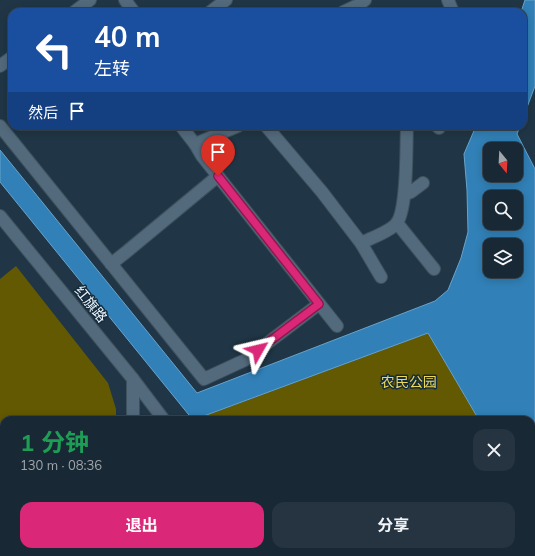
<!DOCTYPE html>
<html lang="zh">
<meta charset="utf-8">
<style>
:root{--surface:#182834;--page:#253440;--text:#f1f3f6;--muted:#9fa6ac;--line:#36444f;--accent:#db2777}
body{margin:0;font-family:Mulish,"Noto Sans SC",sans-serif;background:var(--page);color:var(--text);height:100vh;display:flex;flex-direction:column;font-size:15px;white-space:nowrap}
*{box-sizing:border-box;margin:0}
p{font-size:13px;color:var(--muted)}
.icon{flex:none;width:22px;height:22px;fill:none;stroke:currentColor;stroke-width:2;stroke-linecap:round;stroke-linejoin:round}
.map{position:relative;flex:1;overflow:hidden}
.panel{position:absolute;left:0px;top:416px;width:535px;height:140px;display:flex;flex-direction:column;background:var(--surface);border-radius:12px 12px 0 0;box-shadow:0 2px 10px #0003,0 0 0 1px var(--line)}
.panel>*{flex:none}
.banner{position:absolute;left:8px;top:8px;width:519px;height:122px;border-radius:12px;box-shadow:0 2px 10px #0003,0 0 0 1px var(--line);background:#1a4fa0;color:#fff;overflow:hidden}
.needle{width:26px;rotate:162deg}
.controls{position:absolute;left:483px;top:142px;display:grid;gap:8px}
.controls a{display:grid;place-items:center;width:40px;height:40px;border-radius:8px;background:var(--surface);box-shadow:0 2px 10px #0003,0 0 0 1px var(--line);font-size:20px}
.pin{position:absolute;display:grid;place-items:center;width:34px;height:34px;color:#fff;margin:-41px -17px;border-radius:50% 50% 50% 0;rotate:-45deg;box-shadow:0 0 4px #0007}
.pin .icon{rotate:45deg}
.me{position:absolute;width:44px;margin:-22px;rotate:53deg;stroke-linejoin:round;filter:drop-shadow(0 0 3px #0008)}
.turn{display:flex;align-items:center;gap:14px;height:84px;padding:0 20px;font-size:18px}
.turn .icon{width:52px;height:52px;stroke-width:2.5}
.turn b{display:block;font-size:28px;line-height:34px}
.then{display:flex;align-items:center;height:38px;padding:0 20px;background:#0003;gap:8px;font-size:15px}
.round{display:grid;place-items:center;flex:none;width:42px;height:42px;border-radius:12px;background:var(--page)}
.head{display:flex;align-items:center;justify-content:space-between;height:68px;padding:0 20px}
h1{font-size:24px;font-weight:700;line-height:30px;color:#1e9e55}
.primary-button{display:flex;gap:8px;margin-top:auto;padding:8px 20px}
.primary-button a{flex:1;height:46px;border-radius:12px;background:var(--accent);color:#fff;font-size:16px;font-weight:700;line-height:46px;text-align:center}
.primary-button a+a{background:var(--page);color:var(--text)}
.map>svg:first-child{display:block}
</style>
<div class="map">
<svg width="535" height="556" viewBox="0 0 535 556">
<rect width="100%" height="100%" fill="#203646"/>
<polygon fill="#254155" points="531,537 535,556 148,556 148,552 531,552"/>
<g fill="#635902">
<polygon points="16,266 108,383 116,409 116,420 4,420 4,552 116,552 116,556 0,556 0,279"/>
<polygon points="428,333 479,420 194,420"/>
</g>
<g fill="#3180b7" stroke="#68a3cc" fill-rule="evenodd">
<polygon points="525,0 535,0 535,86 523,118 523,12 521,12"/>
<path d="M476,126H520L517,134L535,169V555L531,537V420H479L428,333L193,420L0,182V150L197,393L435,301L448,290L461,258L468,232L467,190L464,154ZM490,149H516V175H490ZM490,197H516V223H490ZM490,245H516V271H490Z"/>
</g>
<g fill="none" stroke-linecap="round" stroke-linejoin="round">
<g stroke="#3e515e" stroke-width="14">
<g id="minor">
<polyline points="125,0 134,12"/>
<polyline points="448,0 453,12"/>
<polyline points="74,12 90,0"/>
<polyline points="210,12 226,0"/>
<polyline points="343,12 358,5 365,0"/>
<polyline points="0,66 12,57"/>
<polyline points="0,126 204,379 245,360 319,304"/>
<polyline points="181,126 195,144 202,156 337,326"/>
<path d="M266,126L322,192L361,243C371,238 389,232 396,224C408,211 406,145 407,126"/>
<polyline points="437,126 439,128"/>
<polyline points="195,144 238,126"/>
<polyline points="405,194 411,192 423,183"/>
<polyline points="0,216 133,379 164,420"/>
<polyline points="397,223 434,269"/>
<polyline points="361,243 381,277"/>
<polyline points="111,264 125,253 218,176"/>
<polyline points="133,379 133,420"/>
<polyline points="531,450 535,447"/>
<polyline points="134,552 134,556"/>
<polyline points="412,552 413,556"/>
</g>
</g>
<use href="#minor" stroke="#536a7d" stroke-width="12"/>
</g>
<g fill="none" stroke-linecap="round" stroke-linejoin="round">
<g stroke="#8e194d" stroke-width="10">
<polyline id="route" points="218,176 319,304 258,350"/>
</g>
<use href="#route" stroke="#db2777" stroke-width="7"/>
</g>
<g text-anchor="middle" stroke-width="3" stroke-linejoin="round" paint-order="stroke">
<g font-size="14" fill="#eaf5fd" stroke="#162c3c">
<text transform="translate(91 304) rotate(51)" y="5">红旗路</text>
</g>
<g font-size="14" fill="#ead85c" stroke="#162c3c">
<text x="409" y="387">农民公园</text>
</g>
</g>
</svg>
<div class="controls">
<a><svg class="needle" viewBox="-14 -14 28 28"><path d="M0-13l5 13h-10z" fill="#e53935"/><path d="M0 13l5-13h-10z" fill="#9fa6ac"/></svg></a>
<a><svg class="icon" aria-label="search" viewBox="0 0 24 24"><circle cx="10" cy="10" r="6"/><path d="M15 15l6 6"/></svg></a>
<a><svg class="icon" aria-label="layers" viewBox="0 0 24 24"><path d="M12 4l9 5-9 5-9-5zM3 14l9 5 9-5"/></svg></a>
</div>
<div class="pin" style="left:218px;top:176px;background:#d93025"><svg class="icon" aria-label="arrive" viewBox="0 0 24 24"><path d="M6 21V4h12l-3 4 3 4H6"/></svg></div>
<svg class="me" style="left:258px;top:350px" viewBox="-20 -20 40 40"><path d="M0-17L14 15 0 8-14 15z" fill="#db2777" stroke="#fff" stroke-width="4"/></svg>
<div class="banner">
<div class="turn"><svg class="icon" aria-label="left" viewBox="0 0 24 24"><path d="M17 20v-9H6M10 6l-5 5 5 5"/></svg><div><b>40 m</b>左转</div></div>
<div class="then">然后<svg class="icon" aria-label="arrive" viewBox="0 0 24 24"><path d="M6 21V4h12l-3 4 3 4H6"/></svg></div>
</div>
<section class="panel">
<div class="head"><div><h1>1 分钟</h1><p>130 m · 08:36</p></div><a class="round"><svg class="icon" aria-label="close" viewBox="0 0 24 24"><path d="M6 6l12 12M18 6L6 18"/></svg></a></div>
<div class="primary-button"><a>退出</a><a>分享</a></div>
</section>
</div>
